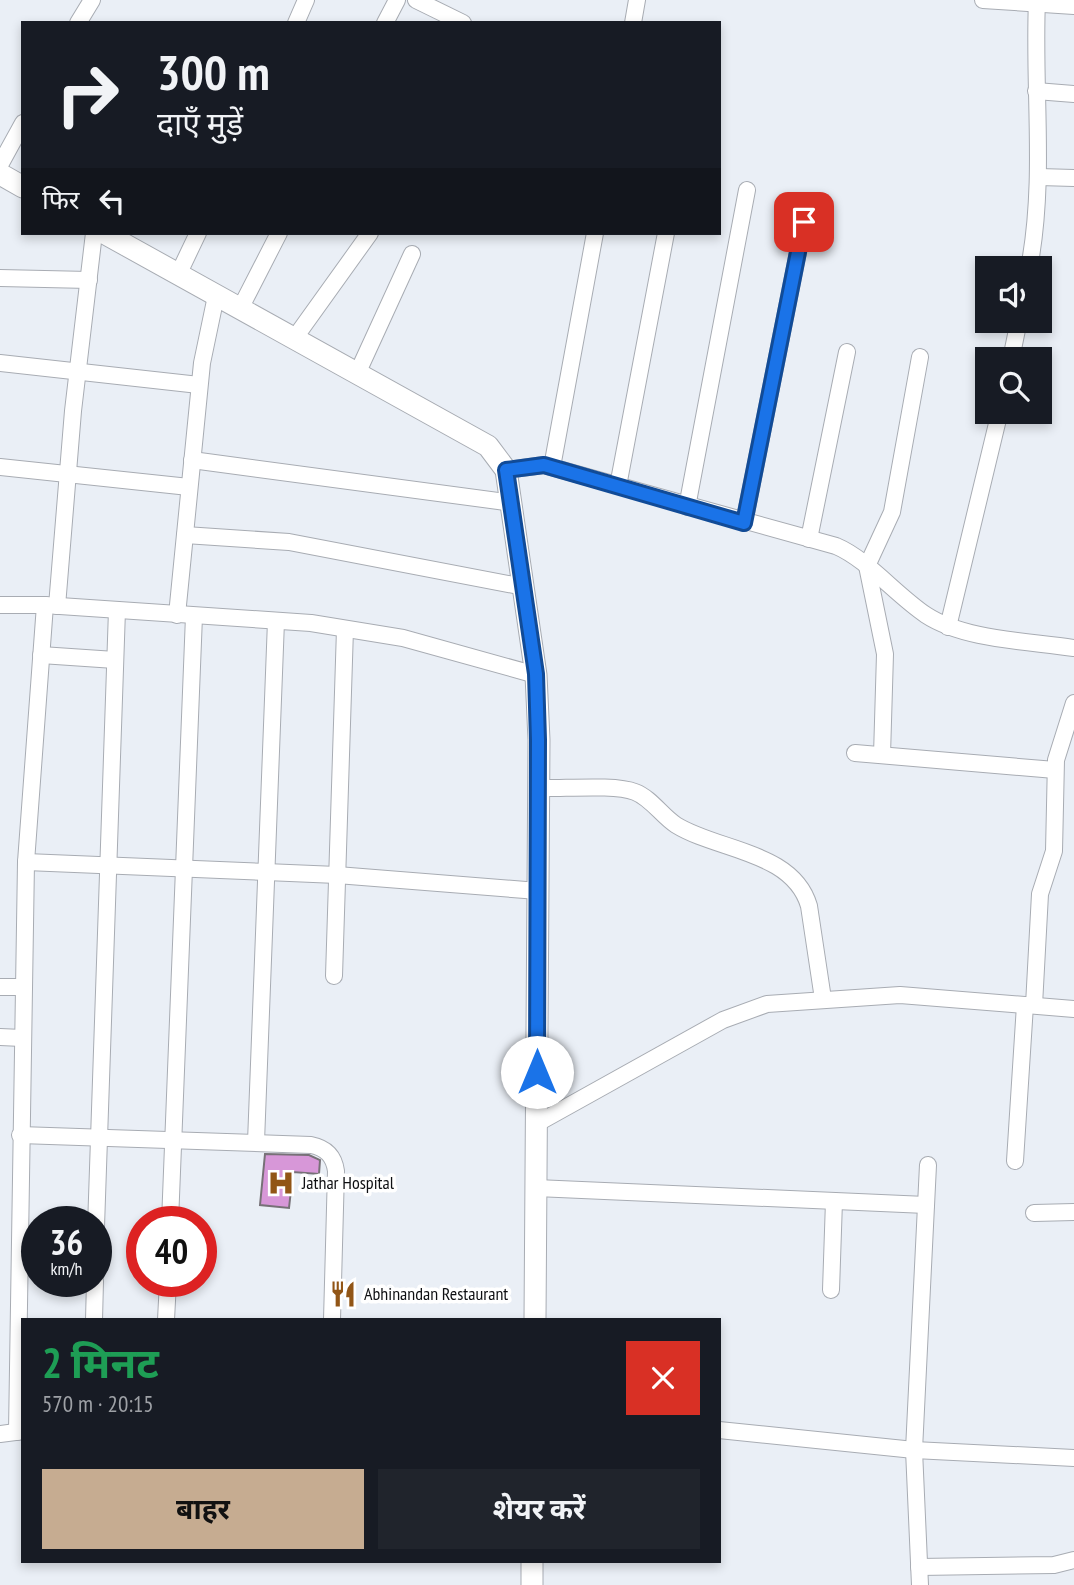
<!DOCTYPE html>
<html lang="hi">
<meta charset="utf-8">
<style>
:root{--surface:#171b24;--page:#20242c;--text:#f1f3f6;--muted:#9ea1a6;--accent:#c6ac91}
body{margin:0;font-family:"PT Sans Narrow","Noto Sans Devanagari",sans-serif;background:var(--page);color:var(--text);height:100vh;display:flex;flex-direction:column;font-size:26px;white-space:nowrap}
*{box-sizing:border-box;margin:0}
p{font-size:23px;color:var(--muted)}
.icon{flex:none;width:38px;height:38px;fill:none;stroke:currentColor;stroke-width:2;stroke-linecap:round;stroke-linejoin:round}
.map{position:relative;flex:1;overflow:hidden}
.details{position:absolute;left:21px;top:1318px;width:700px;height:245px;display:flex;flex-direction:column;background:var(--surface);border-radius:0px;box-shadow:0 4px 10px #0003}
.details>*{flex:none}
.hud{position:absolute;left:21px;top:21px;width:700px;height:214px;border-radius:0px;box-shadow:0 4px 10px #0003;background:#171b24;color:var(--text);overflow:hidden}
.buttons{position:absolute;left:975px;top:256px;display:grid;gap:14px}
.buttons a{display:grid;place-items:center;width:77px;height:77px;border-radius:0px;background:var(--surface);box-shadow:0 4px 10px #0003;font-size:35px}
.speed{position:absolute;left:21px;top:1206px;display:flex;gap:14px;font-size:35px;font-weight:700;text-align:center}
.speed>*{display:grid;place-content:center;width:91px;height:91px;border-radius:50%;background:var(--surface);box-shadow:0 4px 10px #0003;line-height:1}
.speed small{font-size:18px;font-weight:400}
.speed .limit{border:10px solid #d22;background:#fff;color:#111}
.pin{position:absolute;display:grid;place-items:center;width:60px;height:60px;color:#fff;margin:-30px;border-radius:14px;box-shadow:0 4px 10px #0006}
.me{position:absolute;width:77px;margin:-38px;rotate:0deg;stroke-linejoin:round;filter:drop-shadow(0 0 5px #0008)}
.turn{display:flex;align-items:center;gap:24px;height:147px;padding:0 21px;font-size:32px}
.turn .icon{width:91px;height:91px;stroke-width:2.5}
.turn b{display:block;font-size:49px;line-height:60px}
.then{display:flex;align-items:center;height:66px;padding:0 21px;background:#0003;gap:14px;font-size:26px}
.round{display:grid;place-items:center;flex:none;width:74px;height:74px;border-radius:0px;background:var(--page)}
.overview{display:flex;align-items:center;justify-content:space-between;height:119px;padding:0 21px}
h1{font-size:42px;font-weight:700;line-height:52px;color:#1e9e55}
.button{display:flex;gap:14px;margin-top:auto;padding:14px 21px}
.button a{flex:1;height:80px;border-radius:0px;background:var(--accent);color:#111;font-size:28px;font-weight:700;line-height:80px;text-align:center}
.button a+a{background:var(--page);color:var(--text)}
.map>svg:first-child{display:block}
</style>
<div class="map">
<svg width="1074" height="1585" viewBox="0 0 1074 1585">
<rect width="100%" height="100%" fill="#eaeff6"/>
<polygon fill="#d797d8" stroke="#777177" stroke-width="2" points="265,1154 309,1155 320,1160 319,1174 293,1172 289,1208 260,1205"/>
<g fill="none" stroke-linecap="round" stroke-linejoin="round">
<g stroke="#a8acb3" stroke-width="18">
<g id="street">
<polyline points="416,0 463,23"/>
<polyline points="983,0 1074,6"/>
<polyline points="78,23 92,0"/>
<polyline points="296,23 306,0"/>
<polyline points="385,23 397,0"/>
<polyline points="633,23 637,0"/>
<polyline points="1036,91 1074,94"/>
<polyline points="0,165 23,123"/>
<polyline points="1039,177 1074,178"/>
<path d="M1029,268C1046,179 1033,90 1037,0"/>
<polyline points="178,275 198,233"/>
<polyline points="0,278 89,280"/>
<polyline points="240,309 279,233"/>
<polyline points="294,339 370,233"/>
<polyline points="1011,359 1019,320"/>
<polyline points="0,363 199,385"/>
<polyline points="357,374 412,254"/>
<polyline points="192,460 513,503"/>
<polyline points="0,467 189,487"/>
<polyline points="552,467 595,233"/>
<path d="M506,470L544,465L836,546C867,559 896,595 926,615C964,640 1029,641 1074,648"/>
<polyline points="618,486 666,233"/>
<polyline points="687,507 747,190"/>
<polyline points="744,523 804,222"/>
<polyline points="185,535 289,542 524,587"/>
<polyline points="809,539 847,352"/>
<polyline points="0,605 45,605 311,623 403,638 536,675"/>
<polyline points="57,606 73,411 94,233"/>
<polyline points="177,615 202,363 216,296"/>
<polyline points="948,627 1000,411"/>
<polyline points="41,655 115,660"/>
<polyline points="855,753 1055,770"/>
<polyline points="882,755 885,654 867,566 892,512 920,357"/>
<path d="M538,788C562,789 615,784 635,792C651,798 662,816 676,825C718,851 793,851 809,906L823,999"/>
<polyline points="26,862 337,875 538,891"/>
<polyline points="334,976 345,629"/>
<polyline points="0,987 24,987"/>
<polyline points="1034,1005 1040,894 1054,851 1056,760 1074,703"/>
<polyline points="0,1037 22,1038"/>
<polyline points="536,1124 723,1020 767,1004 900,995 1074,1009"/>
<path d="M20,1135L311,1145C326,1148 334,1156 336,1171L332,1320"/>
<polyline points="256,1142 276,621"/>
<polyline points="1015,1161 1025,1005"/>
<polyline points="536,1188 926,1205"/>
<polyline points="1034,1213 1074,1212"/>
<polyline points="170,1222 194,616"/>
<polyline points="96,1227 117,610"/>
<polyline points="831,1290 834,1201"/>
<polyline points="94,1320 95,1281"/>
<polyline points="166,1320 168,1281"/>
<polyline points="719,1430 914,1450 1074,1458"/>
<polyline points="17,1432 26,862 45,605"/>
<polyline points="0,1434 23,1431"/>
<polyline points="919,1567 1054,1565 1074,1560"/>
<polyline points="920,1585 914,1450 928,1165"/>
</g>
</g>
<g stroke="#a8acb3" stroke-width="23">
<g id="secondary">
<polyline points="0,174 23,187"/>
<polyline points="104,233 488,446 506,470 536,675 539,740 535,1320"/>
<polyline points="532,1585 532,1561"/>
</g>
</g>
<use href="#street" stroke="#fff" stroke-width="16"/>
<use href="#secondary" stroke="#fff" stroke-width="21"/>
</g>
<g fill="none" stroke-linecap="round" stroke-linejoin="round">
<g stroke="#114b97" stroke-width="18">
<polyline id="route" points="537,1072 538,740 536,674 506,470 544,465 744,523 804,222"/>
</g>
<use href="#route" stroke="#1a73e8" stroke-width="12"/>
</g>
<defs>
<g id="hospital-bare" transform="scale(2.1)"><path d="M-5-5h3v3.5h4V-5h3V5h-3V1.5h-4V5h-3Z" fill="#915516" stroke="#fff" stroke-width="2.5" paint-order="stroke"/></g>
<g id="restaurant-bare" transform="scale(2.1)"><path d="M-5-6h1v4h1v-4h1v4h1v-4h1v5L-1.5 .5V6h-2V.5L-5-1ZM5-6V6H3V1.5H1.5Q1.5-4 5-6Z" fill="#915516" stroke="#fff" stroke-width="2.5" paint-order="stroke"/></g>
</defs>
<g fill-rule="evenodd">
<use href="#hospital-bare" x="281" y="1183"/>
<use href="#restaurant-bare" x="343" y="1294"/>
</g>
<g text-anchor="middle" stroke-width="7" stroke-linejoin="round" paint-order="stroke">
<g font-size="18" fill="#0e0f12" stroke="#fff" text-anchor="start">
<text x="302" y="1189">Jathar Hospital</text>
<text x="364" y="1300">Abhinandan Restaurant</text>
</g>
</g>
</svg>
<div class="buttons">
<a><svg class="icon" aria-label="sound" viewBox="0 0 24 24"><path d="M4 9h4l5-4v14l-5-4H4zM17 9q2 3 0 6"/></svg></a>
<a><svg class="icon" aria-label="search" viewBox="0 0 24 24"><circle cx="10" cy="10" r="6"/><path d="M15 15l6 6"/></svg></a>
</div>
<div class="speed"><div>36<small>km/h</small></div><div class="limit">40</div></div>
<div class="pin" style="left:804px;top:222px;background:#d93025"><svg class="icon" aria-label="arrive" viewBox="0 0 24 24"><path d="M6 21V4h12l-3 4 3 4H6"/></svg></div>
<svg class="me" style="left:537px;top:1072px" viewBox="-20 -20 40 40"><circle r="19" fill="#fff"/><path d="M0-13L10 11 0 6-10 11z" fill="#1a73e8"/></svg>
<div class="hud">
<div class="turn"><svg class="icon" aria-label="right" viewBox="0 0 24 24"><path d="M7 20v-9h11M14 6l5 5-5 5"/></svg><div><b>300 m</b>दाएँ मुड़ें</div></div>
<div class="then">फिर<svg class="icon" aria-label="left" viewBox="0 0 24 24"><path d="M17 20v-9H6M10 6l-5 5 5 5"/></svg></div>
</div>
<section class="details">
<div class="overview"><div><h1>2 मिनट</h1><p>570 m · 20:15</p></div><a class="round" style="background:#d93025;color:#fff"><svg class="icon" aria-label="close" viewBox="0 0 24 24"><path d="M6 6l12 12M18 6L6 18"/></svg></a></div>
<div class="button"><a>बाहर</a><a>शेयर करें</a></div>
</section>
</div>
